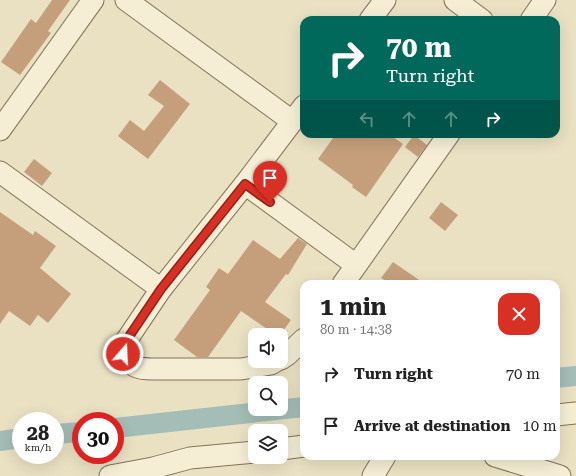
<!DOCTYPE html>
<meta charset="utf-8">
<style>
:root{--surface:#fff;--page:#f6f6f6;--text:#222;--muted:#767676}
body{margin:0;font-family:"Roboto Serif",serif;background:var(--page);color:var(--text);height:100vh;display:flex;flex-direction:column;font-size:15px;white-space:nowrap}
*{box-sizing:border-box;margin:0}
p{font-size:13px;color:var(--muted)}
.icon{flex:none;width:22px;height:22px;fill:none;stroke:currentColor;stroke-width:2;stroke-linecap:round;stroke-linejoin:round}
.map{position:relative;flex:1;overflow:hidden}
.panel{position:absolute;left:300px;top:280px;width:260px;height:180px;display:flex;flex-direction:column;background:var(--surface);border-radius:12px;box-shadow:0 4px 16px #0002}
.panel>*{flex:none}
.hud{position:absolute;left:300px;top:16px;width:260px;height:122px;border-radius:12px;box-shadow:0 4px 16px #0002;background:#00695c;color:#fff;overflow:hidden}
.buttons{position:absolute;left:248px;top:328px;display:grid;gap:8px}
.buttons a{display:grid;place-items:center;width:40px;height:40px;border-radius:8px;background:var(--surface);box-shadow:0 4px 16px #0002;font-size:20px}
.speed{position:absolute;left:12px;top:412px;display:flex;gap:8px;font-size:20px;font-weight:700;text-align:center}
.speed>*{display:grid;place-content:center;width:52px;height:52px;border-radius:50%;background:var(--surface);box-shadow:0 4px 16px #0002;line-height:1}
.speed small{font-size:10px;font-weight:400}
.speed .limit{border:6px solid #d22;background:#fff;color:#111}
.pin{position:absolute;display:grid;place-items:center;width:34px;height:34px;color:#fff;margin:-41px -17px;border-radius:50% 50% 50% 0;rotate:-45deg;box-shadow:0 0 4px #0007}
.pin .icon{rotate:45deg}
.me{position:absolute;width:44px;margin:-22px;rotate:19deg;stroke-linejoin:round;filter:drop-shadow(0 0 3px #0008)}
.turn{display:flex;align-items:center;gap:14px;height:84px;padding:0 20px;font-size:18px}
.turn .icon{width:52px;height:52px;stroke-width:2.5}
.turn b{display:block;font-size:28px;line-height:34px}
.lanes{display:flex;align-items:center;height:38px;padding:0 20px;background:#0003;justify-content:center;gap:20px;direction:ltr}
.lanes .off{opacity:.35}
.round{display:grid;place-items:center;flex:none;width:42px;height:42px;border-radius:12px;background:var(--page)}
.summary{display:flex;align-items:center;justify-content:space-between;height:68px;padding:0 20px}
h1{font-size:24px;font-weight:700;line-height:30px}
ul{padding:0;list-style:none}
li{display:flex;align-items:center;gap:12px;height:52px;padding:0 20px}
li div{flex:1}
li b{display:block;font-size:15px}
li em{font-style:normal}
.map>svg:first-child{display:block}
</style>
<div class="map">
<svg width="576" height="476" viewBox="0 0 576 476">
<rect width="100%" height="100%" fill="#eae1c3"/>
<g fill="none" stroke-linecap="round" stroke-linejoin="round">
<g stroke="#a5bdb7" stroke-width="20">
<polyline points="556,378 576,376"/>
<polyline points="115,428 304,407"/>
<polyline points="55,434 81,432"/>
<polyline points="0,441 21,438"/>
</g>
</g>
<g fill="#c59f7c">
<polygon points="52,0 70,0 48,31 51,33 20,75 1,62 31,19 36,23"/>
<polygon points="160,80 190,104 148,159 118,136 130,120 144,131 164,106 148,95"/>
<polygon points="336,134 389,134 403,144 366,197 352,187 353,185 318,159"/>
<polygon points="414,135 427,145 418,157 405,147"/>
<polygon points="34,159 52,173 42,186 24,172"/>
<polygon points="441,202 458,215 445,231 429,218"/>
<polygon points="0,212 33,235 35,231 56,246 40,268 71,294 48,323 38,315 30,326 9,311 0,324"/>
<polygon points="298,238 307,244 288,275 286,274 265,302 291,320 280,335 263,335 267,329 241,311 208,357 197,357 174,340 210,290 206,287 219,268 228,274 253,240 280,259"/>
<polygon points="393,262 425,284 391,284 381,278"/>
</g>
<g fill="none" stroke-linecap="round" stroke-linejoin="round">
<g stroke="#82725b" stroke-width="23">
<g id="street">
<polyline points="126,0 292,121"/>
<polyline points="455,0 482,20"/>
<polyline points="370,20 385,0"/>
<polyline points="531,20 545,0"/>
<polyline points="0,130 93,0"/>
<polyline points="0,172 161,289"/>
<polyline points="245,184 356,265"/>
<polyline points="343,284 449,134"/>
<polyline points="281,359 287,355 304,339"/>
<path d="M276,361L271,364L241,369H153C135,369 134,367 123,354L126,341L161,289L245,184L304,106"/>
<polyline points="556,415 576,413"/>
<polyline points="281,449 304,446"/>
<polyline points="495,456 560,476"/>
<polyline points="110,476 153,468 190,458 255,452"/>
<polyline points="373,476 385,456"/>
</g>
</g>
<use href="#street" stroke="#f5eed5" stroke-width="21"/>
</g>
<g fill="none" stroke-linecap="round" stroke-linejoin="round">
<g stroke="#8d1f18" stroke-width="10">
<polyline id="route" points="123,354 126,341 161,289 245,184 270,202"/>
</g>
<use href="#route" stroke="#d93025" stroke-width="7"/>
</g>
</svg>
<div class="buttons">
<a><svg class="icon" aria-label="sound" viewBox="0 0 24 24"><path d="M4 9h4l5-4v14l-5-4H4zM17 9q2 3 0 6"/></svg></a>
<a><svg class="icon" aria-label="search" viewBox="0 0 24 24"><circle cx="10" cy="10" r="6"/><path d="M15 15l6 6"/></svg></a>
<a><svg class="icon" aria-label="layers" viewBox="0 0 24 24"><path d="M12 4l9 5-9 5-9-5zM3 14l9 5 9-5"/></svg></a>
</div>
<div class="speed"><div>28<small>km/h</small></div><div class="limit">30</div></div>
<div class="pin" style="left:270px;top:202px;background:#d93025"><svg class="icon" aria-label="arrive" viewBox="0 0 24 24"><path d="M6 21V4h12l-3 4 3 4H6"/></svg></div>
<svg class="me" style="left:123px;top:354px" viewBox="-20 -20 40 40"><circle r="17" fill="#d93025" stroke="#fff" stroke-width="3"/><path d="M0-11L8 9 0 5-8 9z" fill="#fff"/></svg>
<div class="hud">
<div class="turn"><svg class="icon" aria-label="right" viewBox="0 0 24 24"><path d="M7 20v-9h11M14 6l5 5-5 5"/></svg><div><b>70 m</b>Turn right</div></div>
<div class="lanes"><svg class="icon off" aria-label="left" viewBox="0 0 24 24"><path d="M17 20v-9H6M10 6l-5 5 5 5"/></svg><svg class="icon off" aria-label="ahead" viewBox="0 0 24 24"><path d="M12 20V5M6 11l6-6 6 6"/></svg><svg class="icon off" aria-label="ahead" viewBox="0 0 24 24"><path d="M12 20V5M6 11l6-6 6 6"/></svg><svg class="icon" aria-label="right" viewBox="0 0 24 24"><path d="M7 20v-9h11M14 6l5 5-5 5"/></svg></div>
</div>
<section class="panel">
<div class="summary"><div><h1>1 min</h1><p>80 m · 14:38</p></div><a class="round" style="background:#d93025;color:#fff"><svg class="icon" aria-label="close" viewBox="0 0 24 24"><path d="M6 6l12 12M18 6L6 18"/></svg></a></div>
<ul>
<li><svg class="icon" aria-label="right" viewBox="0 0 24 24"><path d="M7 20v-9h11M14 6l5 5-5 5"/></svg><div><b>Turn right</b></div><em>70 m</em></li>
<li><svg class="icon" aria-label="arrive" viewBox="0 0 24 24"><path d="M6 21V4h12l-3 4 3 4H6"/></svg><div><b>Arrive at destination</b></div><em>10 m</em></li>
</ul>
</section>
</div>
